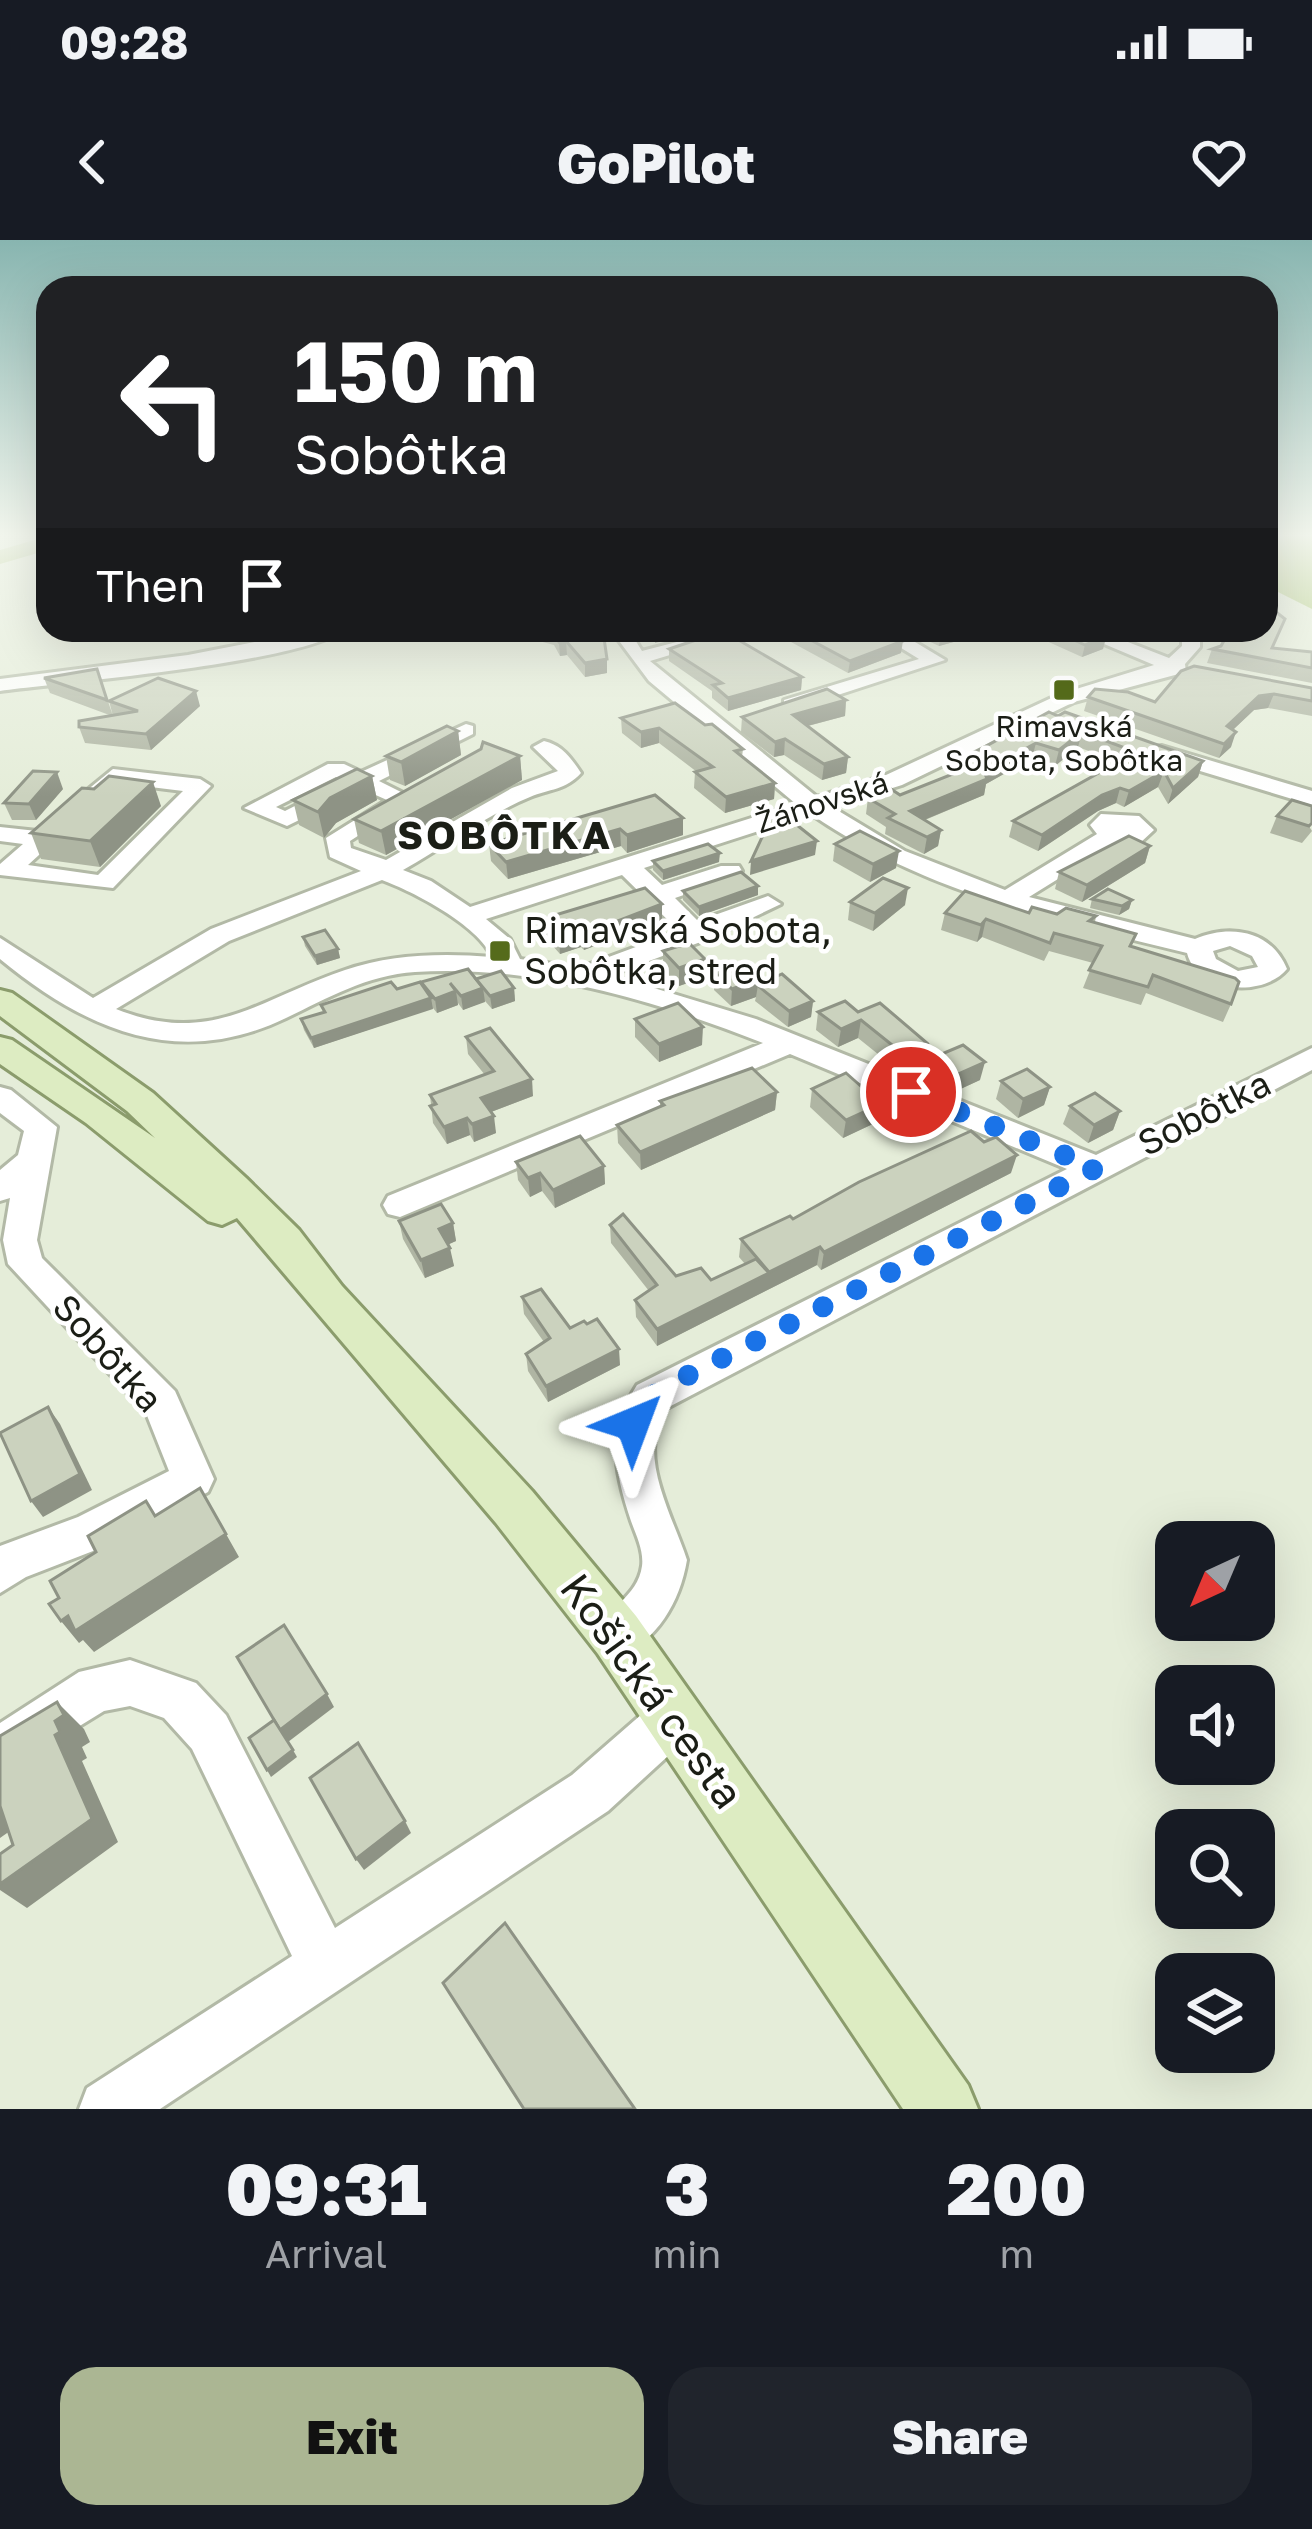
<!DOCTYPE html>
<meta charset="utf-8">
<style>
:root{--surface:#171b24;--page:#20242c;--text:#f1f3f6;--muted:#9ea1a6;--accent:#abb693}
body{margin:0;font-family:"Golos Text",sans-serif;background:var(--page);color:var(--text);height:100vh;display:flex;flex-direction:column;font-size:45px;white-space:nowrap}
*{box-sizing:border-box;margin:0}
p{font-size:39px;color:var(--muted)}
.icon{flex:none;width:66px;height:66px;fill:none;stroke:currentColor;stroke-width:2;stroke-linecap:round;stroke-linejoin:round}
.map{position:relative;height:1869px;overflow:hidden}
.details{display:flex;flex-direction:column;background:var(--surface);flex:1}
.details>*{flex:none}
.hud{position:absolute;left:36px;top:36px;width:1242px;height:366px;border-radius:36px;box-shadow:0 12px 48px #0002;background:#202124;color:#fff;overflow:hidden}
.needle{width:78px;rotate:224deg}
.fabs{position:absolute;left:1155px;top:1281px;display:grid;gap:24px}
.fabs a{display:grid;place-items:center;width:120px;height:120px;border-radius:24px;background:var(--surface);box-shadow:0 12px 48px #0002;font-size:60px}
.pin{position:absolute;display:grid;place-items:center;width:102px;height:102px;color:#fff;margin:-51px;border:6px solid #fff;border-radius:50%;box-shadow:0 3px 12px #0007}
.me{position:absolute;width:132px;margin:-66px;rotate:44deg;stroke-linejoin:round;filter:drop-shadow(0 0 9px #0008)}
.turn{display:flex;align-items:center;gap:42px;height:252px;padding:0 60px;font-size:54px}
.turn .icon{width:156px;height:156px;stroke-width:2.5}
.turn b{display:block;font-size:84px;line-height:102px}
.then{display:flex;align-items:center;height:114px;padding:0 60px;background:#0003;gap:24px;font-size:45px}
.eta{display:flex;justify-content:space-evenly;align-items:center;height:204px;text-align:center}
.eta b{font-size:72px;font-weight:800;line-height:84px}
.cta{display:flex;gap:24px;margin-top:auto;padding:24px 60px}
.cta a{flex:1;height:138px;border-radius:36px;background:var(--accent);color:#111;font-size:48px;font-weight:800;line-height:138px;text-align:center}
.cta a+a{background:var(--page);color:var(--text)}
.status{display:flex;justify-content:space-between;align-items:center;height:84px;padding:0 60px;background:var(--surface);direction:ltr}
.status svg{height:33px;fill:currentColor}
header{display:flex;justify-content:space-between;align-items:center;height:156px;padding:0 60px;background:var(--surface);font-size:54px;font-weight:800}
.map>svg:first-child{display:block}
</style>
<div class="status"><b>09:28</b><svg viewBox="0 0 49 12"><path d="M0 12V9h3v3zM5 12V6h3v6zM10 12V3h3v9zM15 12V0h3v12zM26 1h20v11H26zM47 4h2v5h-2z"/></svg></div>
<header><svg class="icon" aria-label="back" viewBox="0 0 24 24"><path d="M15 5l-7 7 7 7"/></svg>GoPilot<svg class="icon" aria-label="heart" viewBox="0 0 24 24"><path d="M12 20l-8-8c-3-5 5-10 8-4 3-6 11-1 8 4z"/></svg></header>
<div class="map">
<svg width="1312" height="1869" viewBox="0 0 1312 1869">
<rect width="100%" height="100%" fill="#e5edd9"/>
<polygon fill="#a4c266" points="1266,295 1312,295 1312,369 1266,346"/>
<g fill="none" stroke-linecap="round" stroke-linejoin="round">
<polygon fill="#99b75b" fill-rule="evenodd" points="48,296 48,310 0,324 0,310"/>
<g stroke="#b2b9a6" stroke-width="6">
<g id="minor">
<path d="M317,390H343C301,423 66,442 0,451V439L188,415Z"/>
<path d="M611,390H629L642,411L723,390H753L650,421L817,557L886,535L1060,454L1154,425L1071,390H1097L1169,418L1182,406V390H1200V407L1185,424L1186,432L1074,462L902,545L832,567L905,611L1005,650L1097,594L1090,585L1101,574L1139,576L1154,590L1140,603H1116L1029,657L1195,699C1230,684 1271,690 1287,729C1263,758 1197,753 1187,713C1054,680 925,653 811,574L644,628L662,645L721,626H739L742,631L739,636L675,658L698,681L768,656L781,664L706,700L611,735L756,779L1096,915L1312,808V830L665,1169C636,1215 672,1274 687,1320C680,1362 657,1401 617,1418L601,1411L594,1395C605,1369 638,1357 642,1326C644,1311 636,1295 631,1281C614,1230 607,1192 637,1145L1067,929L790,814L400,977L388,974L383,965L388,956L763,803C651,759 536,725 415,732C367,735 328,758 286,778C178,830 86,790 0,719V698L93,758L211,689L361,631L330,617L326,598L387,560L362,549L287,586L244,568L328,524H344L361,532L466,484L473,486V494L379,541L415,559L350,601L351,608L386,620L512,548L558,531L533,507L544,501C562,505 571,518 581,533C566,550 549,549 530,557C486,575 444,607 403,630L431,641L470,667L796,564L649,441ZM336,537L344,541L285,571L276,567ZM622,635L679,691L579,728L520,719L510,699L486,679ZM382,640C414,652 478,685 492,717C443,713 392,714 345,730C259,759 211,807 116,769L229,701ZM1230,706L1252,716L1258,727L1238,731L1216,719L1213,711Z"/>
<polygon points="872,390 895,390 945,420 798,468 784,468 784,460 919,419"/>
<polygon points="1162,506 1312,551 1312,565 1154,517 1154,507"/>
<path d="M113,529L200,539L211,546L113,648L0,635V624L23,604L0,601V587L37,591ZM118,543L183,551L98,635L28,625Z"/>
<polygon points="0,847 11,850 57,887 37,1000 42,1018 175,1151 214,1239 208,1252 106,1306 26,1337 0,1353 0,1306 78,1277 169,1231 146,1173 8,1024 3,1000 10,958 0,961 0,930 18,915 24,891 0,873"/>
<polygon points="130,1420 196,1443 226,1475 335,1688 572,1535 658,1460 675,1453 692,1460 699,1477 692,1494 608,1571 160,1869 79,1869 87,1848 292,1716 192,1509 164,1478 130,1466 104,1471 0,1535 0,1483 79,1432"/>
</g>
</g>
<g stroke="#8b9c6c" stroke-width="6">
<polygon id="major" points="0,750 12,753 153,853 246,938 299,990 342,1046 532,1251 636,1376 968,1845 978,1869 903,1869 598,1414 496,1283 237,978 222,985 208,981 86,883 0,824 0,797 12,800 155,898 127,871 0,776"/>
</g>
<use href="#minor" fill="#fff" fill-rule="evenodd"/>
<use href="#major" fill="#ddecc2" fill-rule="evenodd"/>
</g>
<g fill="#afb5a3">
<polygon points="539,390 595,390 607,419 607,433 585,437 567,415 560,416 554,405 539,401"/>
<polygon points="769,390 884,390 901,413 848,433"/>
<polygon points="905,390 997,390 939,406"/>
<polygon points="1022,390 1091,390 1106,397 1103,409 1082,417"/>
<polygon points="1108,390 1140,390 1139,394 1129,398"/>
<polygon points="1273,408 1312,412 1312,443 1207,423 1212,409"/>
<polygon points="669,409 802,437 801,450 728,471 712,458 712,451 669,421"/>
<polygon points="97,429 113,476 109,461 200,466 151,510 85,503 79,487 112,476 50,453 44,438"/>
<polygon points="1312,448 1312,476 1268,468 1254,470 1233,490 1231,507 1219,518 1084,471 1088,457 1155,462"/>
<polygon points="846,460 845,476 808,486 848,517 846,533 822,540 784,515 774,517 741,492 742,477"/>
<polygon points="1049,472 1203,521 1198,537 1168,564 1158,547 1124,567 1116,563 1098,571 1038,611 1009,597 1013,581 1118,522 1078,507 1055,526 1032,518 986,544 984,555 925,580 941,590 938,606 924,614 885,594 886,587 866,574 868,558 900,555 949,535 951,525"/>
<polygon points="621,478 705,485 743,509 742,517 775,543 774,559 725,573 694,548 695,532 697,532 659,503 641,508 622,493"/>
<polygon points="458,491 461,515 405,546 390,540 386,516"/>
<polygon points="520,516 522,540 386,615 359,603 354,579"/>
<polygon points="372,536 377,560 336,583 324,598 299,585 293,560"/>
<polygon points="63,549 36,580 12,580 4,563"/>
<polygon points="94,549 161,566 100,627 41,619 31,593"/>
<polygon points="1292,560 1312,591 1302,603 1270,593 1277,576"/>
<polygon points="683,578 683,595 627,613 621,606 508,639 491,621 489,604"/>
<polygon points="835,604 896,628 870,642 833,621"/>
<polygon points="1150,606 1145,623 1082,662 1055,649 1059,632"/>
<polygon points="653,621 719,622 663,640 653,630"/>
<polygon points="683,651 758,655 699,676 683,660"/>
<polygon points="1092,659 1132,660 1129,669 1119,675 1090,668"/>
<polygon points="850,662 905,665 873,691 848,680"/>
<polygon points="662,664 662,680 584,710 581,707 560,714 543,695 542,679"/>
<polygon points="945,673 1029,673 1096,676 1095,682 1136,694 1131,706 1231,764 1223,782 1146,753 1141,765 1083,748 1093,723 1049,711 1044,721 982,697 977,702 941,690"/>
<polygon points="303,697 338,709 340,718 317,725 305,706"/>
<polygon points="663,711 705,737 679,746 663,729"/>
<polygon points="715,732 759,739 759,744 813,761 811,777 788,787 755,761 756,757 731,766 714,750"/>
<polygon points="476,739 514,748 515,761 492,769 485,761 463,770 458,763 458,765 437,773 433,768 314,808 304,790 301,779 323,772 321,765"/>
<polygon points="845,761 923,821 899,831 858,798 838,807 816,790 818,772"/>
<polygon points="635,779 702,805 659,822 635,797"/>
<polygon points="466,797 533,856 491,872 496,893 474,902 470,895 447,904 433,883 430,855 485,835 468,814"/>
<polygon points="937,816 980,840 954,852 933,835"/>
<polygon points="1001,841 1050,847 1044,865 1018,878 996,859"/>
<polygon points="812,849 881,864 877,882 843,898 810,867"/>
<polygon points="777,852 775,870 641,930 618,903 617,885 660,867 660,861"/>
<polygon points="1070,866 1120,871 1113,890 1088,903 1063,884"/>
<polygon points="516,922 604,926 605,944 555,968 542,951 530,957 518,940"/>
<polygon points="1011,933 821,1030 817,1025 657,1106 636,1077 635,1060 649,1051 611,1003 610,985 676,1036 711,1040 745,1024 739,1017 741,999 793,979"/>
<polygon points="399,981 453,983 456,1001 448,1004 454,1026 425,1038 403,999"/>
<polygon points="522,1057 570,1088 587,1084 620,1125 548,1162 528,1131 526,1114 544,1102 524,1074"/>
</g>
<g fill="#8e9385">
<polygon points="659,390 701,390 655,403 655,391"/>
<polygon points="956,390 997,390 939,406 941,394"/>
<polygon points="1132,390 1140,390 1139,394 1129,398"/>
<polygon points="1106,397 1103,409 1082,417 1085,405"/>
<polygon points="566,401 567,415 560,416 559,402"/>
<polygon points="903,401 901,413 848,433 850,421"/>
<polygon points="607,419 607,433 585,437 585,423"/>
<polygon points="802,437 801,450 728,471 728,458"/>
<polygon points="196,451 200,466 151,510 146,494"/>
<polygon points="1274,454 1268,468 1254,470 1222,500 1227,486 1259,456"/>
<polygon points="846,460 845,476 792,490 793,475"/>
<polygon points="659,488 659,503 641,508 641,492"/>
<polygon points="458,491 461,515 405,546 401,522"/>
<polygon points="1082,492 1078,507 1055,526 1059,510"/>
<polygon points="1236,492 1231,507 1219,518 1224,504"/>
<polygon points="785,499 784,515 774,517 775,502"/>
<polygon points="1036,503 1032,518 986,544 984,555 907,587 910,571"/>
<polygon points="520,516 522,540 386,615 381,591"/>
<polygon points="848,517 846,533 822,540 824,524"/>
<polygon points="1203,521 1198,537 1168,564 1173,548"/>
<polygon points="1164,531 1158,547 1124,567 1129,551"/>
<polygon points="57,532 63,549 36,580 29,564"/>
<polygon points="372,536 377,560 336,583 324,598 318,572 330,558"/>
<polygon points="153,542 161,566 100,627 90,601"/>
<polygon points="775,543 774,559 725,573 726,557"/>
<polygon points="1120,548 1116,563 1098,571 1038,611 1042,595 1102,555"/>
<polygon points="683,578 683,595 627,613 627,595"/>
<polygon points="620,589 621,606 508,639 506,622"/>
<polygon points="941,590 938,606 924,614 927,597"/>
<polygon points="817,601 815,615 750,635 751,621"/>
<polygon points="1150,606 1145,623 1082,662 1087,645"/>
<polygon points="899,611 896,628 870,642 873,624"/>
<polygon points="720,613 719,622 663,640 663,631"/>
<polygon points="758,646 758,655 699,676 699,667"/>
<polygon points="908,648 905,665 873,691 875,673"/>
<polygon points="1132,660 1129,669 1119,675 1122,666"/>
<polygon points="662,664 662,680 584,710 584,694"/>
<polygon points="986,679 982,697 977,702 981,685"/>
<polygon points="580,690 581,707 560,714 559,698"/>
<polygon points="338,709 340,718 317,725 315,716"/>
<polygon points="705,719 705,737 679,746 679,728"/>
<polygon points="759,739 756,757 731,766 732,749"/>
<polygon points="483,748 485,762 463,770 461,756"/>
<polygon points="514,748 515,761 492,769 490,756"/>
<polygon points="456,751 458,765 437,773 435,759"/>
<polygon points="431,758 433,769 314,808 311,798"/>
<polygon points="813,761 811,777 788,787 789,771"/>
<polygon points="861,780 858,798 838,807 841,789"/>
<polygon points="703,787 702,805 659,822 659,804"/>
<polygon points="927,803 923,821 899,831 902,813"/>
<polygon points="985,822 980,840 954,852 958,834"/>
<polygon points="532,839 533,856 483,875 481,858"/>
<polygon points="1050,847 1044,865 1018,878 1023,859"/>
<polygon points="777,852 775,870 641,930 640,912"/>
<polygon points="881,864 877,882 843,898 846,880"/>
<polygon points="1120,871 1113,890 1088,903 1094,885"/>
<polygon points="494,876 496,893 474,902 472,884"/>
<polygon points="467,878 470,895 447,904 444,887"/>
<polygon points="1017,915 1011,933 821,1030 824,1012"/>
<polygon points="604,926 605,944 555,968 553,950"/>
<polygon points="540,933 542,951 530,957 528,938"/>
<polygon points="453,983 456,1001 443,1007 439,989"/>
<polygon points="820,1007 817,1025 657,1106 657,1089"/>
<polygon points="450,1008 454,1026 425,1038 421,1020"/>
<polygon points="619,1109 620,1125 548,1162 546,1146"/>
<polygon points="48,1167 60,1184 92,1250 43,1277 31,1261"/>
<polygon points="226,1294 239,1317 94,1412 83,1400 79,1403 61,1381"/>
<polygon points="327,1454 334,1467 288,1502 280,1490"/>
<polygon points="57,1462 84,1489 90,1502 82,1507 87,1518 82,1521 118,1602 27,1668 0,1650 0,1644 55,1481"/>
<polygon points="293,1510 297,1517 271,1537 267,1530"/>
<polygon points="0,1558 27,1579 0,1598"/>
<polygon points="405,1581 411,1593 364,1630 356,1619"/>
</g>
<g fill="#cbd2be" stroke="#8e9385" stroke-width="3">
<polygon points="1266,364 1285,379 1272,408 1312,412 1312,428 1212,409 1221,406 1230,390 1266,390"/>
<polygon points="548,390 595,390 604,398 607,419 585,423 566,401 559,402 553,391"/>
<polygon points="792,390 884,390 903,401 850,421"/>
<polygon points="932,390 956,390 941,394"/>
<polygon points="1052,390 1091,390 1106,397 1085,405"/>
<polygon points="723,391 802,437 728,458 713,445 722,443 669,409"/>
<polygon points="1194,426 1312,448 1312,461 1274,454 1259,456 1227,486 1236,492 1224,504 1088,457 1095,449 1128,452 1155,462 1181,431"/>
<polygon points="97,429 107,460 44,438"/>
<polygon points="158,438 196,451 146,494 79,487 79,481 138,471 109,461"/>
<polygon points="827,449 846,460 793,475 848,517 824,524 785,499 775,502 742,477"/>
<polygon points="675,463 705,485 712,484 743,509 735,511 775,543 726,557 695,532 713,527 659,488 641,492 621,478"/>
<polygon points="1049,472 1058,476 1065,472 1203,521 1173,548 1164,531 1129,551 1120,548 1102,555 1042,595 1013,581 1136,512 1082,492 1059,510 1036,503 984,531 987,539 910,571 941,590 927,597 888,578 895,574 868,558 891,549 900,555 963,530 951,525"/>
<polygon points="447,486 458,491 401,522 386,516"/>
<polygon points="483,502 520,516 381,591 354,579 481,509"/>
<polygon points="357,529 372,536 330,558 318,572 293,560"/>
<polygon points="33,531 57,532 29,564 4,563"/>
<polygon points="109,536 153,542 90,601 31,593 82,548 94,549"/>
<polygon points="655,555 683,578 627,595 620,589 506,622 489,604"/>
<polygon points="1292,560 1312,566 1312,583 1309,586 1277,576"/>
<polygon points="783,574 817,601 751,621 771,578"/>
<polygon points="860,591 899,611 873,624 835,604"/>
<polygon points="1129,596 1150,606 1087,645 1059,632"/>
<polygon points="708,604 720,613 663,631 653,621"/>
<polygon points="741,632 758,646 699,667 683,651"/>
<polygon points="883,638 908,648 875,673 850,662"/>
<polygon points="645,648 662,664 584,694 580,690 559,698 542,679"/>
<polygon points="1108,649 1132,660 1122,666 1092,659"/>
<polygon points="965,651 1029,673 1032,667 1057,674 1066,668 1096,676 1089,681 1136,694 1130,706 1235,738 1239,742 1231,764 1153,735 1148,747 1089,730 1102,706 1054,693 1050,703 986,679 981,685 945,673"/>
<polygon points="325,690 338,709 315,716 303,697"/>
<polygon points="689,703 705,719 679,728 663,711"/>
<polygon points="741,722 759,739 732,749 715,732"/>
<polygon points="468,729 483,748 461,756 450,743 456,751 435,759 421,742"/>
<polygon points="501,731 514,748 490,756 476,739"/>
<polygon points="782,734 813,761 789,771 757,745"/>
<polygon points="391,742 397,749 420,742 431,758 311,798 301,779 325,772 321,765"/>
<polygon points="845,761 858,772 880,763 927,803 902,813 861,780 841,789 818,772"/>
<polygon points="678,763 703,787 659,804 635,779"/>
<polygon points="490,788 532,839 481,858 494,876 472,884 467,878 444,887 430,866 436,864 430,855 494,831 466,797"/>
<polygon points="963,805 985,822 958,834 937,816"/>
<polygon points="752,828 777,852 640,912 617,885 664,865 660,861"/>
<polygon points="1027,829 1050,847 1023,859 1001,841"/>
<polygon points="846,833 881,864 846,880 812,849"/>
<polygon points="1095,853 1120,871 1094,885 1070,866"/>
<polygon points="971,891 984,902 996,897 1017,915 824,1012 820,1007 769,1032 741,999 790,976 793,979 859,942"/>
<polygon points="580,896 604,926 553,950 540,933 528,938 516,922"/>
<polygon points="441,964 453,983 439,989 450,1008 421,1020 399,981"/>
<polygon points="623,974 676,1036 701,1028 711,1040 756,1019 769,1033 657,1089 635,1060 657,1045 610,985"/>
<polygon points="541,1049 570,1088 584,1081 587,1084 597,1079 619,1109 546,1146 526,1114 550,1098 522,1057"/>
<polygon points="48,1167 80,1234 31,1261 0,1193"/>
<polygon points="200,1248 226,1294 75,1391 68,1376 61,1381 49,1364 59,1358 50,1341 96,1312 88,1296 146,1261 155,1276"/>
<polygon points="284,1385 327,1454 280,1490 237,1417"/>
<polygon points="57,1462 64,1475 55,1481 60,1492 55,1495 92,1579 0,1644 0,1614 13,1605 0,1566 0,1496"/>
<polygon points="274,1480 293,1510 267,1530 249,1498"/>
<polygon points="358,1503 405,1581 356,1619 310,1538"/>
<polygon points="505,1683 635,1869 524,1869 443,1743"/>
</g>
<linearGradient id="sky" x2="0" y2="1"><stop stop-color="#88b5b0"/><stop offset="0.53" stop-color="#f3f7ee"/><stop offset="1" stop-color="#f3f7ee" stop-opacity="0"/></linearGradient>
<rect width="1312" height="557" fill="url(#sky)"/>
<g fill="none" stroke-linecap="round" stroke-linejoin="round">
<polyline stroke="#1a73e8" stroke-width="21" stroke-dasharray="0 37.8" points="633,1184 651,1157 671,1144 1096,928 911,852"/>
</g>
<g fill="#556b1b" stroke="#fff" stroke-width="4.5">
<rect x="1052" y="438" width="24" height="24" rx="6"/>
<rect x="488" y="699" width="24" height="24" rx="6"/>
</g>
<g text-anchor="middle" stroke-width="9" stroke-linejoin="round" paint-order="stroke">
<g font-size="30" fill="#1b1e16" stroke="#fff">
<text x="1064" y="497">Rimavská<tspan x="1064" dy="34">Sobota, Sobôtka</tspan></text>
</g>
<g font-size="30" fill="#1b1e16" stroke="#fff">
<text transform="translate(822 563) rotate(-18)" y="10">Žánovská</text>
</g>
<g font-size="36" fill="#1b1e16" stroke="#fff" text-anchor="start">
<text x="524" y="703">Rimavská Sobota,<tspan x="524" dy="41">Sobôtka, stred</tspan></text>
</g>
<g font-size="36" fill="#1b1e16" stroke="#fff">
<text transform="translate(1204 873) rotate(-27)" y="13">Sobôtka</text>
<text transform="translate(108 1113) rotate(48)" y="13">Sobôtka</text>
</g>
<g font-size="39" font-weight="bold" letter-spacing="3" fill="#1b1e16" stroke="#fff">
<text x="505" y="609">SOBÔTKA</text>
</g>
<g font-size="42" fill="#1b1e16" stroke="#fff">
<text transform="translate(652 1451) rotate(54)" y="15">Košická cesta</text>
</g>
</g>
</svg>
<div class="fabs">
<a><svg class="needle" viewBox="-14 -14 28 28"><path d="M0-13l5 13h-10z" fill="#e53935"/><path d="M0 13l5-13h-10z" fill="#9ea1a6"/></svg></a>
<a><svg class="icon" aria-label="sound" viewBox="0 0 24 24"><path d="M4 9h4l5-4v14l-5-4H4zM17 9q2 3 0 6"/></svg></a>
<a><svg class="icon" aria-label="search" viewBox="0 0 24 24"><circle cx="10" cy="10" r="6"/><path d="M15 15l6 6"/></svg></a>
<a><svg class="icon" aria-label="layers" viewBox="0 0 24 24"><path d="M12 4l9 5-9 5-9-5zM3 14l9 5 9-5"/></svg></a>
</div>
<div class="pin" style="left:911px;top:852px;background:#d93025"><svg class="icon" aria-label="arrive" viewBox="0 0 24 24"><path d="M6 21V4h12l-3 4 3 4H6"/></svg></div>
<svg class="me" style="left:633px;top:1184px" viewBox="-20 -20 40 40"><path d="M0-17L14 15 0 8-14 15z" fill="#1a73e8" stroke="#fff" stroke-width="4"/></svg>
<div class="hud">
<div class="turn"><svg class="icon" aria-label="left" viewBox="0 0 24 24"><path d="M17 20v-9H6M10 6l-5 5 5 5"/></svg><div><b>150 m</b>Sobôtka</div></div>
<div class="then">Then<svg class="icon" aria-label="arrive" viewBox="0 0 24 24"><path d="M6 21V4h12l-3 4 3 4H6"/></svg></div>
</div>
</div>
<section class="details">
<div class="eta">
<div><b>09:31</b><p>Arrival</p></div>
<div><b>3</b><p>min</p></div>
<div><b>200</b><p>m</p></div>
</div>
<div class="cta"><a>Exit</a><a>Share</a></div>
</section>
